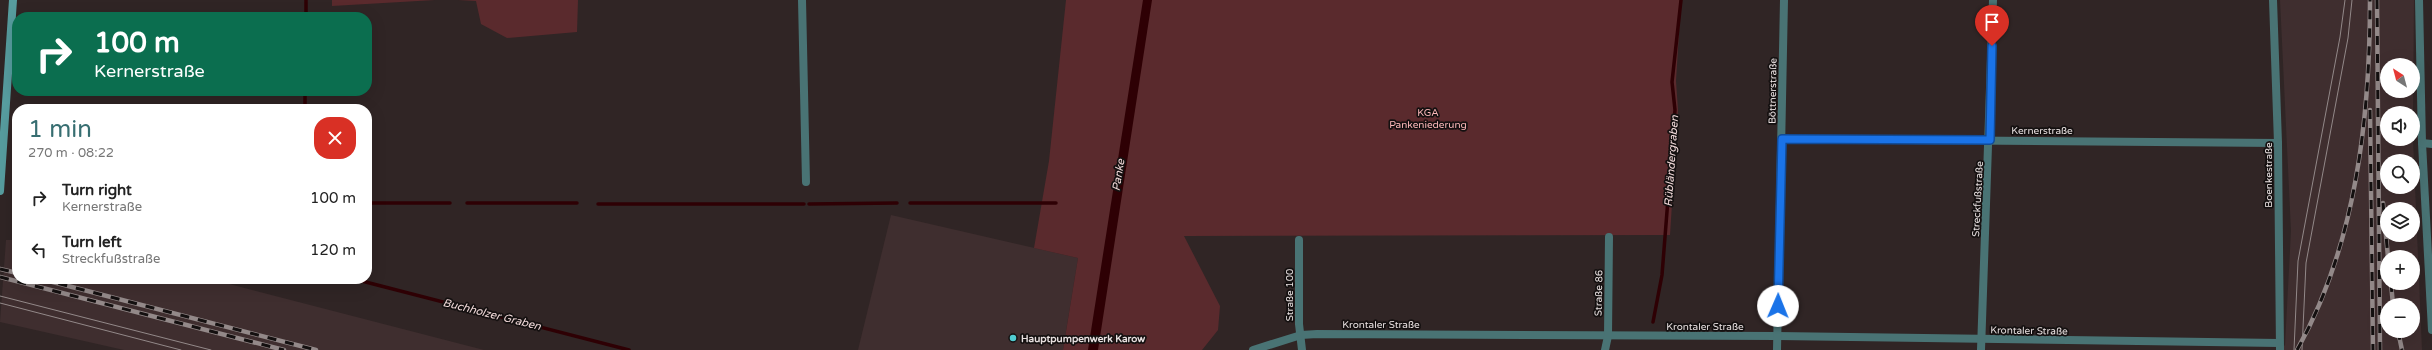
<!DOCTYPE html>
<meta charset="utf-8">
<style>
:root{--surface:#fff;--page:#f2f2f2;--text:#222;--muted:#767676;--accent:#376e71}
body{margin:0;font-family:"Varela Round",sans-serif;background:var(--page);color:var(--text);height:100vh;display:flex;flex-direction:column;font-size:15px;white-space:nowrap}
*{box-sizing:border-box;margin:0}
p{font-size:13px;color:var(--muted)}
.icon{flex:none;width:22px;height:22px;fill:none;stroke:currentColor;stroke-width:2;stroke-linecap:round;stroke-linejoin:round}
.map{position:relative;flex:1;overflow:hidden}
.sheet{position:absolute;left:12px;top:104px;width:360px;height:180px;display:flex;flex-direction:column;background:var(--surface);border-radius:16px;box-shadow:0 4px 16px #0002}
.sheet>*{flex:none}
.guide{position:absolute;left:12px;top:12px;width:360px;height:84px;border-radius:16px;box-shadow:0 4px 16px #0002;background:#0b6e4f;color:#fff;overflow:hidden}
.needle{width:26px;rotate:324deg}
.controls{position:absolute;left:2380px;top:58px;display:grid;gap:8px}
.controls a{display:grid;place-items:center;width:40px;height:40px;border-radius:50%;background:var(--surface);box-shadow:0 4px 16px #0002;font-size:20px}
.pin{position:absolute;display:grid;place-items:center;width:34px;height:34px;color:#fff;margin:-41px -17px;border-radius:50% 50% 50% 0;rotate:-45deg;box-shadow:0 0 4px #0007}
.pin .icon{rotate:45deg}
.me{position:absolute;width:44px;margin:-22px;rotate:1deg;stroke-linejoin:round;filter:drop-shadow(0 0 3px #0008)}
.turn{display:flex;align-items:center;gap:14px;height:84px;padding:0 16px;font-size:18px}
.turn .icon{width:52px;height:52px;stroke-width:2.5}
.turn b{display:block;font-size:28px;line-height:34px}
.round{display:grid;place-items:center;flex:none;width:42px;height:42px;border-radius:16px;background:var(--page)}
.summary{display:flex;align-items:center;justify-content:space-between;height:68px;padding:0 16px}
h1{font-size:24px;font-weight:600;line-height:30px;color:var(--accent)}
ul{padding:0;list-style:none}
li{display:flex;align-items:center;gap:12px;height:52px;padding:0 16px}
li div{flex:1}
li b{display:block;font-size:15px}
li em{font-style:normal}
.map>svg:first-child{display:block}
</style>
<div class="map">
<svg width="2432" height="350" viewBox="0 0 2432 350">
<rect width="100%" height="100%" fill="#302525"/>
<g fill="#3f2e2f" fill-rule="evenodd">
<path d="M2280,0H2414L2413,115V113H2387V139H2413L2422,350H2280L2285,345L2291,231ZM2387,65H2413V91H2387ZM2387,161H2413V187H2387ZM2387,209H2413V235H2387ZM2387,257H2413V283H2387ZM2387,305H2413V331H2387Z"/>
<polygon points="891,215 1078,258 1063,350 858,350"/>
<polygon points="6,240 17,240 17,279 210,279 484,350 124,350 0,322"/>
</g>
<g fill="#5a2a2d">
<polygon points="332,0 435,0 332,6"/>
<polygon points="458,0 578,0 577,32 507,38 481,24 476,1"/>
<polygon points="1066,0 1681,0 1676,81 1678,110 1670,235 1184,236 1220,306 1218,330 1202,350 1063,350 1078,258 1034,248 1049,161"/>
</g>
<polygon fill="#2e0004" points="1143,0 1152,0 1098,350 1088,350"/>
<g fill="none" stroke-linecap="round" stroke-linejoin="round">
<g stroke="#2e0004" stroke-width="3.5">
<polyline points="306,17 306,0"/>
<polyline points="305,109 305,91"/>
<polyline points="367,203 450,203"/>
<polyline points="467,203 577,203"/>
<polyline points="910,203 1056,203"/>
<polyline points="598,204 804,204"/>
<polyline points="809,204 897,203"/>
<polyline points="354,279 629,350"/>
<polyline points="1653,322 1662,275 1675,110 1672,82 1681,0"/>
</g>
<g stroke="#497374" stroke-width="8">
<polyline points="802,0 806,182"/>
<polyline points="2273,0 2278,143 2280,350"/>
<polyline points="2419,0 2422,143 2432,330"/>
<polyline points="1782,139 2278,143"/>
<polyline points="2422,143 2432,144"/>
<polyline points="1299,240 1299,324 1302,350"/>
<polyline points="1253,350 1301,335 1317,334 1777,336 2279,343"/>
<polyline points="1605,350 1608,336 1609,237"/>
<polyline points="1777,350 1784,0"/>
<polyline points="1981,350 1993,0"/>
</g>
<polyline stroke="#579d9f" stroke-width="8" points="0,191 13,0"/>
<g stroke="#938989" stroke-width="1">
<polyline points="0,296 211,350"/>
<polyline points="0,303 181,350"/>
<polyline points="2294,350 2298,261 2340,37 2345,0"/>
<polyline points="2302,350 2306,263 2348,38 2352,0"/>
</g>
<g stroke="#938989" stroke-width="4.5">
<g id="rail">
<polyline points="2377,0 2380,350"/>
<polyline points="2370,110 2373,350"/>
<polyline points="2383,203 2388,257"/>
<polyline points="0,269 17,273"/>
<polyline points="0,277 284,350"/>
<polyline points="41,279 316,350"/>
<polyline points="2391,283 2393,305"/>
<polyline points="2398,331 2402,350"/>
<path d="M2297,350C2356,245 2370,118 2370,0"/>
</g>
</g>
<use href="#rail" stroke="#141010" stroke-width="3" stroke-dasharray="9" stroke-linecap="butt"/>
</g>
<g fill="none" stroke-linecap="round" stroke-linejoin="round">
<g stroke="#114b97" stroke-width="10">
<polyline id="route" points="1778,306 1782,139 1990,140 1992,46"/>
</g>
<use href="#route" stroke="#1a73e8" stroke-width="7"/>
</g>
<circle fill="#51ccd1" stroke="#141010" stroke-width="1.5" cx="1013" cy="338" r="4"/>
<g text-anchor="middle" stroke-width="3.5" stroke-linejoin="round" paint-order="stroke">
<g font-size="10" fill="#e8e0e0" stroke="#141010">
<text transform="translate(1772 91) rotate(-89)" y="4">Böttnerstraße</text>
<text x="2042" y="134">Kernerstraße</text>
<text transform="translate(2268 175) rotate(-90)" y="4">Boenkestraße</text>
<text transform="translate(1977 199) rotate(-87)" y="4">Streckfußstraße</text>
<text transform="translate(1598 293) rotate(-89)" y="4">Straße 86</text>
<text transform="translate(1289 295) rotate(-90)" y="4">Straße 100</text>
<text x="1381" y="328">Krontaler Straße</text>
<text x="1705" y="330">Krontaler Straße</text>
<text transform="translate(2029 330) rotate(1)" y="4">Krontaler Straße</text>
</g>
<g font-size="10" fill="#fdb8b9" stroke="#141010">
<text x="1428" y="116">KGA<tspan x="1428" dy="12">Pankeniederung</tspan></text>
</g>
<g font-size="10" font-weight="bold" fill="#e8e0e0" stroke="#141010" text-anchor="start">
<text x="1021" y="342">Hauptpumpenwerk Karow</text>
</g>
<g font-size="11" font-style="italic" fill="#f2dada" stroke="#141010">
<text transform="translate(1671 161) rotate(-86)" y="4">Rübländergraben</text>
<text transform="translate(1118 175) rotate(-81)" y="4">Panke</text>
<text transform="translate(492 314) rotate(14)" y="4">Buchholzer Graben</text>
</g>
</g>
</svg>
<div class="controls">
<a><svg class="needle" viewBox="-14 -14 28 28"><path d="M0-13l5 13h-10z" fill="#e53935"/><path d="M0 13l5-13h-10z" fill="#767676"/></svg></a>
<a><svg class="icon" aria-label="sound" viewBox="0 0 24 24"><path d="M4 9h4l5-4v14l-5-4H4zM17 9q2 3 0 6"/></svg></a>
<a><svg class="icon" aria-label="search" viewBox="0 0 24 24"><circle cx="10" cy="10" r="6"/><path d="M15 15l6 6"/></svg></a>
<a><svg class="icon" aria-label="layers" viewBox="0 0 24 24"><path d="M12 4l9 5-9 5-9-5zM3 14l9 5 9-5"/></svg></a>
<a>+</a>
<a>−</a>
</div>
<div class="pin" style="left:1992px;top:46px;background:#d93025"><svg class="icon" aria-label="arrive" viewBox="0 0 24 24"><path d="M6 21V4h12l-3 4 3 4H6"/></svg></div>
<svg class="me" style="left:1778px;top:306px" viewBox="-20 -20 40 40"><circle r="19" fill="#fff"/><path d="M0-13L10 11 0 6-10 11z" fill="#1a73e8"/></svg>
<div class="guide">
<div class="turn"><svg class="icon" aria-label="right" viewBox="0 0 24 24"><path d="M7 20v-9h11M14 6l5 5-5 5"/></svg><div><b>100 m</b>Kernerstraße</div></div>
</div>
<section class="sheet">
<div class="summary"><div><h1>1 min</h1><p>270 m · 08:22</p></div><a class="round" style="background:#d93025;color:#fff"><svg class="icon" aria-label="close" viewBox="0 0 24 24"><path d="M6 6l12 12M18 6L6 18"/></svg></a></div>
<ul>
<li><svg class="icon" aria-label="right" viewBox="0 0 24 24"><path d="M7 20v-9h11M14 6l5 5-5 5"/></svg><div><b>Turn right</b><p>Kernerstraße</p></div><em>100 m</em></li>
<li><svg class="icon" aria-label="left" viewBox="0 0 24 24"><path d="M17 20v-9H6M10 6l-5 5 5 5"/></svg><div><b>Turn left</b><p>Streckfußstraße</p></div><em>120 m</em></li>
</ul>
</section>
</div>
